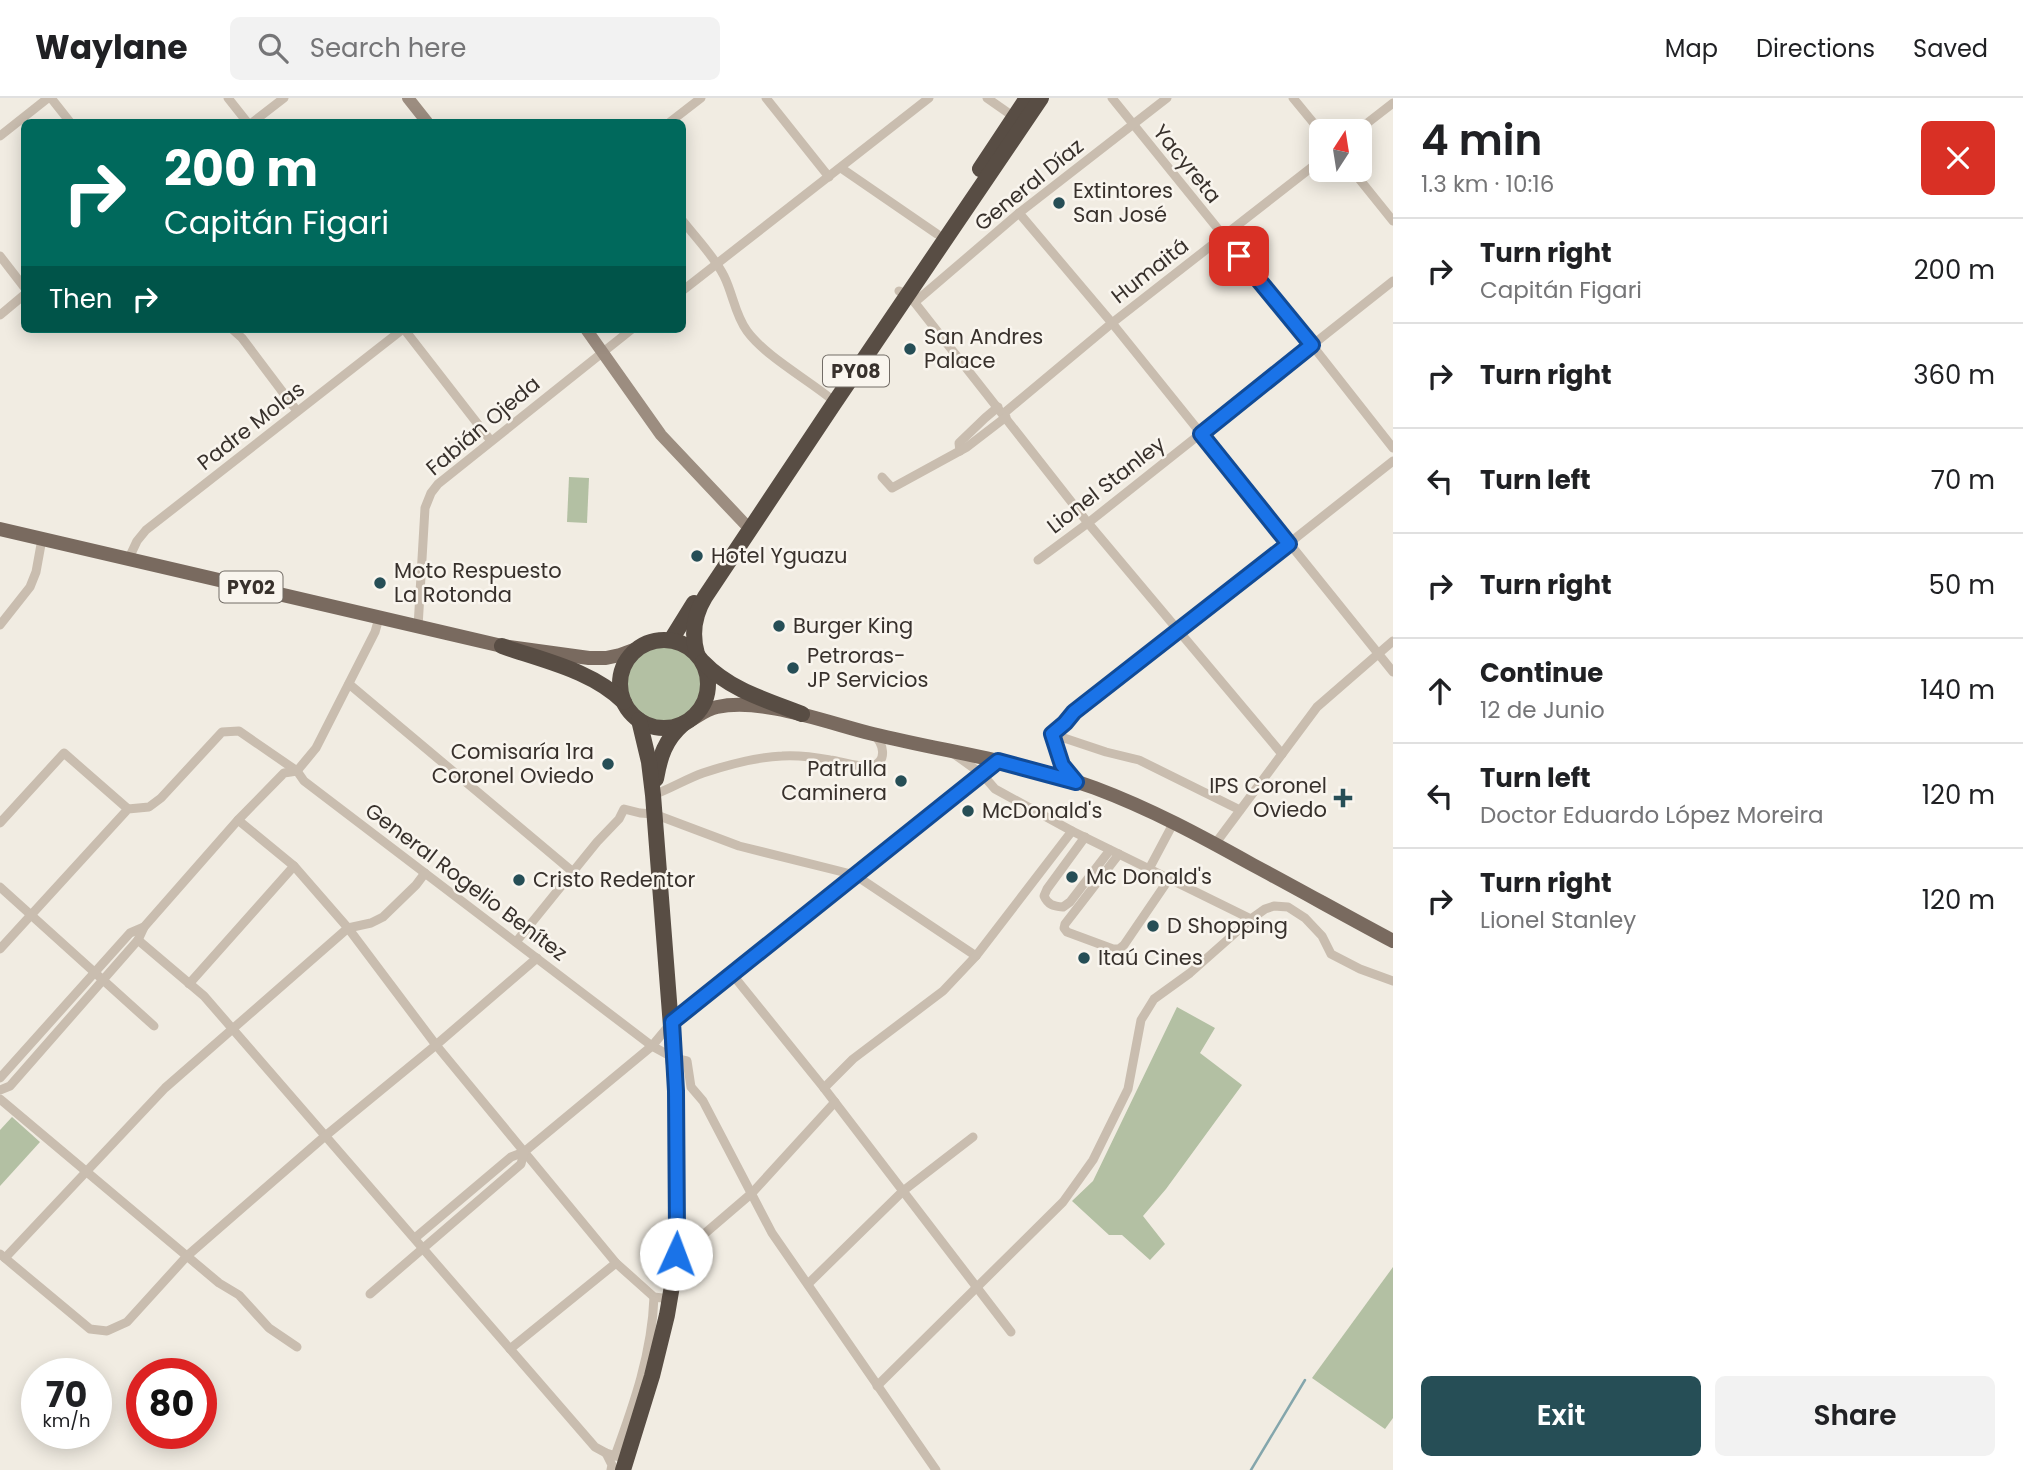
<!DOCTYPE html>
<meta charset="utf-8">
<style>
:root{--surface:#fff;--page:#f2f2f2;--text:#202124;--muted:#757577;--line:#e0e0e0;--accent:#264e56}
body{margin:0;font-family:Poppins,sans-serif;background:var(--page);color:var(--text);height:100vh;display:flex;flex-direction:column;font-size:26px;white-space:nowrap}
*{box-sizing:border-box;margin:0}
p{font-size:23px;color:var(--muted)}
.icon{flex:none;width:38px;height:38px;fill:none;stroke:currentColor;stroke-width:2;stroke-linecap:round;stroke-linejoin:round}
.map{position:relative;flex:1;overflow:hidden}
.side{display:flex;flex-direction:column;background:var(--surface);width:630px}
.side>*{flex:none}
.guide{position:absolute;left:21px;top:21px;width:665px;height:214px;border-radius:10px;box-shadow:0 4px 18px #0003;background:#00695c;color:#fff;overflow:hidden}
.needle{width:46px;rotate:12deg}
.buttons{position:absolute;left:1309px;top:21px;display:grid;gap:14px}
.buttons a{display:grid;place-items:center;width:63px;height:63px;border-radius:10px;background:var(--surface);box-shadow:0 4px 18px #0003;font-size:35px}
.speed{position:absolute;left:21px;top:1260px;display:flex;gap:14px;font-size:35px;font-weight:700;text-align:center}
.speed>*{display:grid;place-content:center;width:91px;height:91px;border-radius:50%;background:var(--surface);box-shadow:0 4px 18px #0003;line-height:1}
.speed small{font-size:18px;font-weight:400}
.speed .limit{border:10px solid #d22;background:#fff;color:#111}
.pin{position:absolute;display:grid;place-items:center;width:60px;height:60px;color:#fff;margin:-30px;border-radius:14px;box-shadow:0 4px 10px #0006}
.me{position:absolute;width:77px;margin:-38px;rotate:2deg;stroke-linejoin:round;filter:drop-shadow(0 0 5px #0008)}
.turn{display:flex;align-items:center;gap:24px;height:147px;padding:0 28px;font-size:32px}
.turn .icon{width:91px;height:91px;stroke-width:2.5}
.turn b{display:block;font-size:49px;line-height:60px}
.then{display:flex;align-items:center;height:66px;padding:0 28px;background:#0003;gap:14px;font-size:26px}
.round{display:grid;place-items:center;flex:none;width:74px;height:74px;border-radius:10px;background:var(--page)}
.headline{display:flex;align-items:center;justify-content:space-between;height:119px;padding:0 28px}
h1{font-size:42px;font-weight:600;line-height:52px}
.cta{display:flex;gap:14px;margin-top:auto;padding:14px 28px}
.cta a{flex:1;height:80px;border-radius:10px;background:var(--accent);color:#fff;font-size:28px;font-weight:600;line-height:80px;text-align:center}
.cta a+a{background:var(--page);color:var(--text)}
ul{padding:0;list-style:none}
li{display:flex;align-items:center;gap:21px;height:105px;padding:0 28px;border-top:2px solid var(--line)}
li div{flex:1}
li b{display:block;font-size:26px}
li em{font-style:normal}
header{display:flex;align-items:center;gap:42px;box-sizing:border-box;height:98px;padding:0 35px;background:var(--surface);border-bottom:2px solid var(--line)}
header strong{font-size:33px}
nav{display:flex;gap:38px;margin-inline-start:auto;font-size:24px}
.search{width:490px;height:63px;background:var(--page);display:flex;align-items:center;gap:18px;box-sizing:border-box;padding:0 24px;border-radius:10px;color:var(--muted);font-size:26px}
main{display:flex;flex:1;min-height:0}
.map>svg:first-child{display:block}
</style>
<header>
<strong>Waylane</strong>
<div class="search"><svg class="icon" aria-label="search" viewBox="0 0 24 24"><circle cx="10" cy="10" r="6"/><path d="M15 15l6 6"/></svg>Search here</div>
<nav><a>Map</a><a>Directions</a><a>Saved</a></nav>
</header>
<main>
<div class="map">
<svg width="1393" height="1372" viewBox="0 0 1393 1372">
<rect width="100%" height="100%" fill="#f1ece2"/>
<g fill="#b3c0a3">
<polygon points="569,379 589,380 587,425 567,424"/>
<circle cx="665" cy="586" r="38"/>
<polygon points="1177,909 1215,930 1200,955 1242,987 1166,1091 1143,1118 1165,1146 1150,1162 1122,1137 1109,1137 1072,1103 1093,1083"/>
<polygon points="12,1019 40,1044 0,1088 0,1032"/>
<polygon points="1393,1169 1393,1320 1385,1331 1312,1280"/>
</g>
<g fill="none" stroke-linecap="round" stroke-linejoin="round">
<polyline stroke="#84a6ac" stroke-width="2.5" points="1251,1372 1305,1282"/>
<g stroke="#c9bdaf" stroke-width="9">
<polyline points="51,0 70,24"/>
<polyline points="228,0 247,24"/>
<polyline points="766,0 829,79"/>
<polyline points="987,0 1017,21"/>
<polyline points="1112,0 1312,247 1393,350"/>
<polyline points="1293,0 1321,34"/>
<polyline points="253,24 284,0"/>
<polyline points="670,24 701,0"/>
<polyline points="1357,33 1393,5"/>
<polyline points="0,38 48,0"/>
<polyline points="841,70 937,136"/>
<polyline points="1352,72 1393,123"/>
<polyline points="1019,115 1112,225 1393,574"/>
<path d="M682,122C696,140 714,158 724,178C733,196 735,217 747,233C766,259 809,282 835,304"/>
<polyline points="0,158 24,189"/>
<polyline points="682,193 929,0"/>
<polyline points="899,193 908,196 1088,425 1282,656"/>
<polyline points="915,204 1019,115 1167,0"/>
<polyline points="0,217 24,197"/>
<polyline points="232,231 242,240 297,313"/>
<polyline points="404,231 491,343"/>
<polyline points="1003,316 1112,225 1321,62"/>
<polyline points="960,353 959,345 985,320 998,309"/>
<polyline points="882,379 892,390 967,349 1006,319"/>
<polyline points="129,460 137,443 146,432 403,231"/>
<polyline points="1038,462 1088,425 1393,183"/>
<polyline points="0,527 30,489 36,474 42,441"/>
<polyline points="418,529 425,410 431,395 438,386 632,231"/>
<polyline points="349,586 573,774"/>
<polyline points="1052,636 1106,654 1139,662 1240,712"/>
<polyline points="954,656 982,676 995,691 1072,733 1251,821"/>
<polyline points="1075,682 1062,667 1052,636 1065,625 1074,615 1393,363"/>
<path d="M653,697C670,691 686,681 703,675C727,667 756,659 782,658C798,657 814,659 830,662C840,663 864,671 873,668C888,662 883,645 874,637"/>
<polyline points="238,722 294,768 348,830 436,947 616,1165 654,1199 670,1201"/>
<polyline points="0,725 64,655 128,711"/>
<path d="M1085,739L1047,791L1044,798C1048,807 1053,808 1063,809L1070,804L1110,752"/>
<polyline points="1215,746 1317,609 1393,543"/>
<polyline points="1119,756 1065,826 1064,830 1067,834 1113,851 1119,851 1124,847 1169,781"/>
<polyline points="1149,771 1174,724"/>
<polyline points="0,789 154,928"/>
<polyline points="138,842 204,898 595,1349 606,1355 626,1361"/>
<polyline points="516,844 597,744 619,721 624,711 640,715 654,716 739,748 855,777 976,858"/>
<polyline points="0,851 128,711 149,709 161,700 222,634 239,633 297,673 304,683 652,948 674,960 687,963 691,989 703,1003 772,1135 936,1372"/>
<polyline points="732,876 824,990 1011,1234"/>
<polyline points="189,886 294,768"/>
<polyline points="0,980 130,835 144,829"/>
<polyline points="824,990 853,961 943,893 976,858 1072,733"/>
<polyline points="0,992 10,988 138,842 144,829 238,722 284,675 297,673 316,650 375,534 379,520"/>
<polyline points="0,1001 219,1185 239,1197 269,1230 297,1249"/>
<polyline points="415,1140 511,1059 524,1054 652,948 672,924 998,663"/>
<polyline points="0,1156 90,1231 107,1233 127,1224 187,1158 324,1039 436,947 537,860"/>
<polyline points="675,1156 703,1137 752,1095 835,1004"/>
<polyline points="5,1160 165,990 348,830 371,825 383,819 416,787 425,775"/>
<polyline points="808,1186 903,1093 973,1039"/>
<polyline points="370,1196 521,1066 524,1054"/>
<polyline points="510,1251 616,1165"/>
<polyline points="877,1288 1063,1104 1093,1062 1128,991 1141,922 1154,901 1190,875 1251,821 1265,811 1274,808 1288,809 1305,820 1322,838 1331,856 1360,871 1393,883"/>
<polyline points="606,1355 612,1367 611,1372"/>
<path d="M615,1358C634,1306 652,1255 654,1199"/>
</g>
<g stroke="#9c8d80" stroke-width="12">
<polyline points="408,0 427,24"/>
<polyline points="586,231 661,337 744,425 751,430"/>
</g>
<g stroke="#796a5f" stroke-width="14">
<polyline points="0,431 502,548 589,560 606,560 620,557 639,550"/>
<path d="M689,623C698,618 707,611 717,609C762,599 828,625 873,636C947,654 1023,664 1095,690C1151,711 1201,738 1253,767C1300,792 1346,818 1393,843"/>
</g>
<g stroke="#584d44" stroke-width="16">
<polyline points="980,71 1027,0"/>
<polyline points="671,542 694,505"/>
<circle cx="664" cy="586" r="44"/>
<path d="M502,548C544,563 591,572 624,604"/>
<path d="M697,556C691,535 694,517 705,499L835,304L1041,0"/>
<path d="M703,564C730,592 766,602 802,616"/>
<path d="M656,681C660,658 665,642 683,626"/>
<polyline points="623,1372 652,1278 667,1217 674,1176 677,1136 676,993 653,697 649,664 639,622"/>
</g>
</g>
<g fill="none" stroke-linecap="round" stroke-linejoin="round">
<g stroke="#114b97" stroke-width="18">
<polyline id="route" points="676,1156 677,1136 676,993 672,924 998,663 1076,684 1062,667 1052,636 1065,625 1074,614 1289,446 1201,336 1312,247 1239,158"/>
</g>
<use href="#route" stroke="#1a73e8" stroke-width="12"/>
</g>
<g fill="#264e56" stroke="#f9f5ee" stroke-width="2.5">
<circle cx="1059" cy="105" r="7"/>
<circle cx="910" cy="251" r="7"/>
<circle cx="697" cy="458" r="7"/>
<circle cx="380" cy="485" r="7"/>
<circle cx="779" cy="528" r="7"/>
<circle cx="793" cy="570" r="7"/>
<circle cx="608" cy="666" r="7"/>
<circle cx="901" cy="683" r="7"/>
<path d="M1339.5 689.5h7v7h7v7h-7v7h-7v-7h-7v-7h7z"/>
<circle cx="968" cy="713" r="7"/>
<circle cx="1072" cy="779" r="7"/>
<circle cx="519" cy="782" r="7"/>
<circle cx="1153" cy="828" r="7"/>
<circle cx="1084" cy="860" r="7"/>
</g>
<g text-anchor="middle" stroke-width="5" stroke-linejoin="round" paint-order="stroke">
<g fill="#f9f5ee" stroke="#726c66" stroke-width="2">
<rect x="823" y="257.5" width="66" height="31" rx="5"/>
<rect x="219.5" y="473.5" width="63" height="31" rx="5"/>
</g>
<g font-size="19" font-weight="bold" fill="#38312c">
<text x="856" y="280">PY08</text>
<text x="251" y="496">PY02</text>
</g>
<g font-size="21" fill="#38312c" stroke="#f9f5ee">
<text transform="translate(1187 66) rotate(51)" y="7">Yacyreta</text>
<text transform="translate(1029 87) rotate(-39)" y="7">General Díaz</text>
<text transform="translate(1150 173) rotate(-38)" y="7">Humaitá</text>
<text transform="translate(251 328) rotate(-38)" y="7">Padre Molas</text>
<text transform="translate(483 328) rotate(-40)" y="7">Fabián Ojeda</text>
<text transform="translate(1106 387) rotate(-38)" y="7">Lionel Stanley</text>
<text transform="translate(466 784) rotate(37)" y="7">General Rogelio Benítez</text>
</g>
<g font-size="21" fill="#38312c" stroke="#f9f5ee" text-anchor="start">
<text x="1073" y="100">Extintores<tspan x="1073" dy="24">San José</tspan></text>
<text x="924" y="246">San Andres<tspan x="924" dy="24">Palace</tspan></text>
<text x="711" y="465">Hotel Yguazu</text>
<text x="394" y="480">Moto Respuesto<tspan x="394" dy="24">La Rotonda</tspan></text>
<text x="793" y="535">Burger King</text>
<text x="807" y="565">Petroras-<tspan x="807" dy="24">JP Servicios</tspan></text>
<text x="594" y="661" text-anchor="end">Comisaría 1ra<tspan x="594" dy="24">Coronel Oviedo</tspan></text>
<text x="887" y="678" text-anchor="end">Patrulla<tspan x="887" dy="24">Caminera</tspan></text>
<text x="1327" y="695" text-anchor="end">IPS Coronel<tspan x="1327" dy="24">Oviedo</tspan></text>
<text x="982" y="720">McDonald's</text>
<text x="1086" y="786">Mc Donald's</text>
<text x="533" y="789">Cristo Redentor</text>
<text x="1167" y="835">D Shopping</text>
<text x="1098" y="867">Itaú Cines</text>
</g>
</g>
</svg>
<div class="buttons">
<a><svg class="needle" viewBox="-14 -14 28 28"><path d="M0-13l5 13h-10z" fill="#e53935"/><path d="M0 13l5-13h-10z" fill="#757577"/></svg></a>
</div>
<div class="speed"><div>70<small>km/h</small></div><div class="limit">80</div></div>
<div class="pin" style="left:1239px;top:158px;background:#d93025"><svg class="icon" aria-label="arrive" viewBox="0 0 24 24"><path d="M6 21V4h12l-3 4 3 4H6"/></svg></div>
<svg class="me" style="left:676px;top:1156px" viewBox="-20 -20 40 40"><circle r="19" fill="#fff"/><path d="M0-13L10 11 0 6-10 11z" fill="#1a73e8"/></svg>
<div class="guide">
<div class="turn"><svg class="icon" aria-label="right" viewBox="0 0 24 24"><path d="M7 20v-9h11M14 6l5 5-5 5"/></svg><div><b>200 m</b>Capitán Figari</div></div>
<div class="then">Then<svg class="icon" aria-label="right" viewBox="0 0 24 24"><path d="M7 20v-9h11M14 6l5 5-5 5"/></svg></div>
</div>
</div>
<section class="side">
<div class="headline"><div><h1>4 min</h1><p>1.3 km · 10:16</p></div><a class="round" style="background:#d93025;color:#fff"><svg class="icon" aria-label="close" viewBox="0 0 24 24"><path d="M6 6l12 12M18 6L6 18"/></svg></a></div>
<ul>
<li><svg class="icon" aria-label="right" viewBox="0 0 24 24"><path d="M7 20v-9h11M14 6l5 5-5 5"/></svg><div><b>Turn right</b><p>Capitán Figari</p></div><em>200 m</em></li>
<li><svg class="icon" aria-label="right" viewBox="0 0 24 24"><path d="M7 20v-9h11M14 6l5 5-5 5"/></svg><div><b>Turn right</b></div><em>360 m</em></li>
<li><svg class="icon" aria-label="left" viewBox="0 0 24 24"><path d="M17 20v-9H6M10 6l-5 5 5 5"/></svg><div><b>Turn left</b></div><em>70 m</em></li>
<li><svg class="icon" aria-label="right" viewBox="0 0 24 24"><path d="M7 20v-9h11M14 6l5 5-5 5"/></svg><div><b>Turn right</b></div><em>50 m</em></li>
<li><svg class="icon" aria-label="ahead" viewBox="0 0 24 24"><path d="M12 20V5M6 11l6-6 6 6"/></svg><div><b>Continue</b><p>12 de Junio</p></div><em>140 m</em></li>
<li><svg class="icon" aria-label="left" viewBox="0 0 24 24"><path d="M17 20v-9H6M10 6l-5 5 5 5"/></svg><div><b>Turn left</b><p>Doctor Eduardo López Moreira</p></div><em>120 m</em></li>
<li><svg class="icon" aria-label="right" viewBox="0 0 24 24"><path d="M7 20v-9h11M14 6l5 5-5 5"/></svg><div><b>Turn right</b><p>Lionel Stanley</p></div><em>120 m</em></li>
</ul>
<div class="cta"><a>Exit</a><a>Share</a></div>
</section>
</main>
